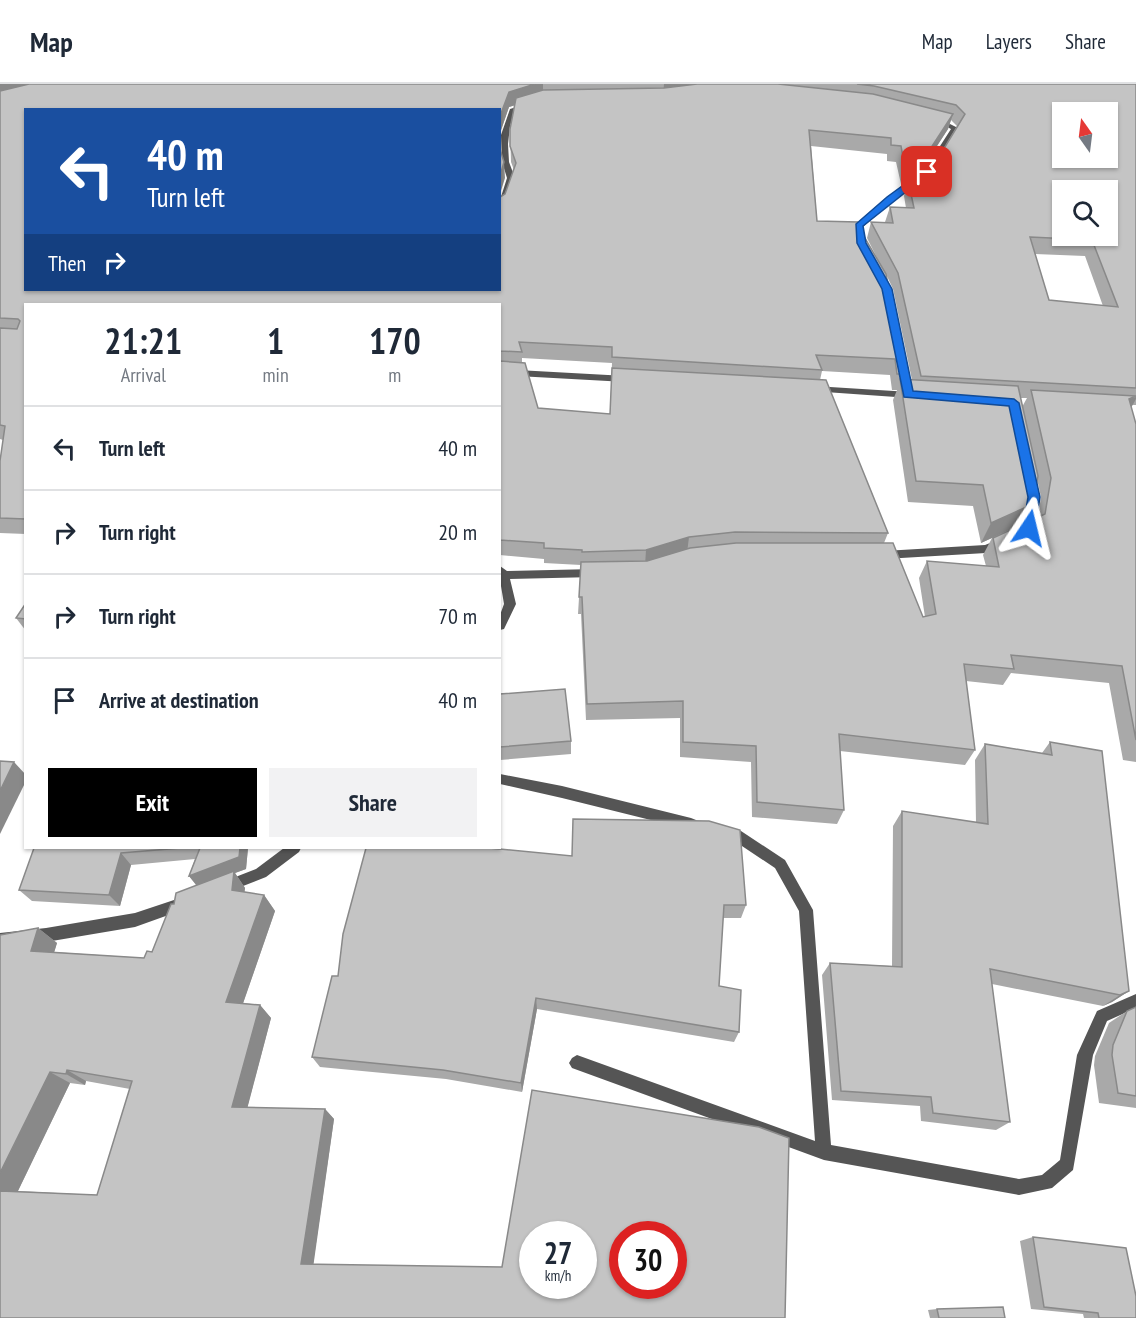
<!DOCTYPE html>
<style>
:root{--surface:#fff;--page:#f2f2f3;--text:#1f2937;--muted:#747a83;--line:#e0e1e3;--accent:#000}
body{margin:0;font-family:"PT Sans Narrow",sans-serif;background:var(--page);color:var(--text);height:100vh;display:flex;flex-direction:column;font-size:22px;white-space:nowrap}
*{box-sizing:border-box;margin:0}
p{font-size:20px;color:var(--muted)}
.icon{flex:none;width:33px;height:33px;fill:none;stroke:currentColor;stroke-width:2;stroke-linecap:round;stroke-linejoin:round}
.map{position:relative;flex:1;overflow:hidden}
.panel{position:absolute;left:24px;top:219px;width:477px;height:546px;display:flex;flex-direction:column;background:var(--surface);border-radius:0px;box-shadow:0 2px 4px #0004}
.panel>*{flex:none}
.banner{position:absolute;left:24px;top:24px;width:477px;height:183px;border-radius:0px;box-shadow:0 2px 4px #0004;background:#1a4fa0;color:#fff;overflow:hidden}
.needle{width:39px;rotate:346deg}
.tools{position:absolute;left:1052px;top:18px;display:grid;gap:12px}
.tools a{display:grid;place-items:center;width:66px;height:66px;border-radius:0px;background:var(--surface);box-shadow:0 2px 4px #0004;font-size:30px}
.speed{position:absolute;left:519px;top:1137px;display:flex;gap:12px;font-size:30px;font-weight:700;text-align:center}
.speed>*{display:grid;place-content:center;width:78px;height:78px;border-radius:50%;background:var(--surface);box-shadow:0 2px 4px #0004;line-height:1}
.speed small{font-size:15px;font-weight:400}
.speed .limit{border:9px solid #d22;background:#fff;color:#111}
.pin{position:absolute;display:grid;place-items:center;width:51px;height:51px;color:#fff;margin:-26px;border-radius:12px;box-shadow:0 3px 9px #0006}
.me{position:absolute;width:66px;margin:-33px;rotate:10deg;stroke-linejoin:round;filter:drop-shadow(0 0 4px #0008)}
.turn{display:flex;align-items:center;gap:21px;height:126px;padding:0 24px;font-size:27px}
.turn .icon{width:78px;height:78px;stroke-width:2.5}
.turn b{display:block;font-size:42px;line-height:51px}
.then{display:flex;align-items:center;height:57px;padding:0 24px;background:#0003;gap:12px;font-size:22px}
.eta{display:flex;justify-content:space-evenly;align-items:center;height:102px;text-align:center}
.eta b{font-size:36px;font-weight:700;line-height:42px}
.button{display:flex;gap:12px;margin-top:auto;padding:12px 24px}
.button a{flex:1;height:69px;border-radius:0px;background:var(--accent);color:#fff;font-size:24px;font-weight:700;line-height:69px;text-align:center}
.button a+a{background:var(--page);color:var(--text)}
ul{padding:0;list-style:none}
li{display:flex;align-items:center;gap:18px;height:84px;padding:0 24px;border-top:2px solid var(--line)}
li div{flex:1}
li b{display:block;font-size:22px}
li em{font-style:normal}
header{display:flex;align-items:center;gap:36px;box-sizing:border-box;height:84px;padding:0 30px;background:var(--surface);border-bottom:2px solid var(--line)}
header strong{font-size:28px}
nav{display:flex;gap:33px;margin-inline-start:auto;font-size:21px}
.map>svg:first-child{display:block}
</style>
<header>
<strong>Map</strong>
<nav><a>Map</a><a>Layers</a><a>Share</a></nav>
</header>
<div class="map">
<svg width="1136" height="1234" viewBox="0 0 1136 1234">
<rect width="100%" height="100%" fill="#fff"/>
<g fill="none" stroke-linecap="round" stroke-linejoin="round">
<g fill="#555" fill-rule="evenodd">
<polygon points="529,19 531,20 531,22 515,27 510,42 508,60 509,78 515,94 504,125 500,127 500,116 507,94 502,78 501,51 510,25"/>
<polygon points="934,34 938,34 958,44 930,90 893,117 863,143 866,159 859,161 856,140 887,113 924,87 951,45 934,36"/>
<polygon points="500,285 626,292 631,295 626,298 500,291"/>
<polygon points="814,302 910,308 915,311 910,314 811,307 811,303"/>
<polygon points="1032,402 1036,403 1039,413 1034,444 1033,447 1020,452 1015,448 1024,442 1029,413 1027,405"/>
<polygon points="1000,455 1005,459 1004,462 986,469 884,475 879,471 884,467 985,461"/>
<polygon points="500,482 507,487 595,485 600,489 595,493 510,495 516,520 504,545 500,546 500,531 504,520 500,496"/>
<polygon points="500,690 562,702 691,734 696,736 698,740 696,744 691,746 562,714 500,700"/>
<polygon points="726,743 741,747 785,776 813,826 831,1061 1019,1095 1042,1091 1060,1076 1077,971 1097,927 1136,910 1136,924 1107,937 1093,971 1073,1086 1052,1104 1019,1111 824,1076 572,984 569,979 572,974 577,971 815,1057 799,827 775,784 733,756 721,753 719,749 721,745"/>
<polygon points="284,764 301,764 299,768 266,793 225,809 220,807 218,803 220,799 256,785"/>
<polygon points="183,813 188,814 190,819 188,824 135,843 46,858 0,863 0,849 46,844 135,829"/>
</g>
</g>
<g fill="#a9a9a9" fill-rule="evenodd">
<path d="M0,0H1136V321H1132L1131,323L1136,340V678L1123,676L1109,599L1011,589L1003,601L966,597L975,666L965,681L840,667L844,726L837,740L752,733L751,678L680,673V634L586,636L581,530H578L581,481L544,479V475L500,471V220H26V450L0,449V377L3,356L0,355ZM515,21L510,45L511,78L514,86L505,110L500,206H26V26H500V49L509,23ZM951,36L957,42L937,76L908,96L904,112L906,124L890,123L885,138H871L867,154L884,188L859,144L817,137L811,62L887,70V77L896,78L901,100L922,85L948,45ZM1035,170L1085,172L1103,222L1049,216ZM886,190L893,205L912,296H904L906,290ZM522,274L612,279L610,330L538,324L522,278ZM822,287L890,291L892,306H897L893,316L908,418L973,422L981,459L992,454L983,471L986,482L927,477L919,494L925,533H923L884,459L888,449L820,296ZM1020,314H1027L1022,323ZM1037,395L1041,413L1038,433L1022,440Z"/>
<polygon points="26,519 26,547 16,534"/>
<polygon points="500,610 571,657 571,670 500,676"/>
<polygon points="1050,658 1129,907 1112,918 1103,922 992,900 1010,1038 996,1046 921,1037 920,1022 832,1016 822,891 830,879 892,882 893,742 902,727 976,739 975,676 985,660 1042,669"/>
<path d="M34,764H248L246,785L235,789L245,804L244,808L264,811L275,827L243,919L260,921L271,934L247,1024L325,1025L334,1035L313,1180L785,1234H0L38,844L57,859L54,868L144,874L152,868L174,820L196,801L189,792L195,775L131,781L120,822L32,817L19,806ZM86,997L130,1005L97,1111L18,1107L70,999L85,1001Z"/>
<polygon points="491,764 746,821 741,834 723,834 719,902 739,948 734,958 537,925 522,1008 446,995 320,983 312,973 338,892"/>
<polygon points="1136,923 1136,1024 1099,1019 1094,981 1095,972 1109,939 1127,927"/>
<polygon points="1033,1153 1136,1234 1084,1234 1083,1230 1031,1225 1020,1157"/>
<polygon points="937,1225 1005,1234 930,1234 928,1226"/>
</g>
<g fill="#898989">
<polygon points="0,0 64,0 0,16"/>
<polygon points="535,0 543,0 543,13 509,23 500,49 500,32 509,8"/>
<polygon points="664,0 731,0 663,11"/>
<polygon points="953,30 948,45 922,85 901,100 905,85"/>
<polygon points="504,78 505,94 500,110 500,92"/>
<polygon points="1136,313 1136,315 1127,331 1129,315"/>
<polygon points="1033,420 1022,440 981,459 991,439"/>
<polygon points="689,453 687,469 645,482 646,466"/>
<polygon points="14,678 26,691 26,697 0,750 0,707"/>
<polygon points="240,764 248,764 246,785 235,789 245,804 243,823 198,803 189,792"/>
<polygon points="121,769 131,781 120,822 109,811"/>
<polygon points="264,811 275,827 239,931 226,918"/>
<polygon points="38,844 57,859 50,882 31,867"/>
<polygon points="1129,907 1112,918 1103,922 1120,911"/>
<polygon points="536,914 537,925 522,1008 521,999"/>
<polygon points="260,921 271,934 245,1033 232,1023"/>
<polygon points="67,986 86,997 85,1001 66,990"/>
<polygon points="50,988 70,999 15,1113 0,1109 0,1089"/>
<polygon points="325,1025 334,1035 313,1184 301,1180"/>
</g>
<g fill="#c4c4c4" stroke="#898989" stroke-width="1.5" fill-rule="evenodd">
<polygon points="29,0 535,0 509,8 500,32 500,26 26,26 26,206 500,206 500,113 505,110 516,79 510,62 510,45 516,14 543,6 664,4 697,0 778,0 873,10 953,30 927,70 905,85 901,62 891,61 891,54 809,46 817,137 858,138 859,144 886,190 906,290 897,290 895,275 816,271 822,286 612,273 612,263 519,258 522,268 500,267 500,220 26,220 26,435 0,434 0,377 5,342 0,341 0,244 17,245 20,237 18,235 0,234 0,7"/>
<path d="M857,0H1136V304L921,292L898,189L871,138L893,139L890,123L914,124L908,96L937,76L965,30L956,21L874,2ZM1062,28H1107V74H1062ZM1062,106H1107V152H1062ZM1030,153L1092,156L1118,223L1049,216Z"/>
<polygon points="500,65 504,78 500,92"/>
<polygon points="500,277 525,279 538,324 610,330 612,284 826,296 888,449 735,448 689,453 646,466 582,468 582,466 544,464 544,459 500,456"/>
<polygon points="900,295 1018,302 1038,392 1033,420 991,439 983,401 916,397"/>
<polygon points="1031,306 1136,312 1129,315 1136,340 1136,656 1122,582 1011,571 1014,585 964,580 975,666 839,650 844,726 757,718 756,662 683,658 683,617 587,620 582,513 579,513 581,478 647,477 690,464 736,459 893,459 923,533 936,530 927,477 999,483 993,454 1045,430 1051,394"/>
<polygon points="26,519 26,535 16,534"/>
<polygon points="565,605 571,657 500,663 500,610"/>
<polygon points="1050,658 1102,667 1129,907 1120,911 990,885 1010,1038 933,1029 931,1013 841,1007 830,879 902,883 902,727 988,740 985,660 1052,671"/>
<polygon points="0,677 14,678 0,707"/>
<polygon points="573,735 709,737 740,746 746,821 724,821 719,902 741,906 739,948 536,914 521,999 443,986 312,973 332,892 338,892 343,850 366,764 489,764 572,772"/>
<polygon points="34,764 181,764 121,769 109,811 19,806"/>
<polygon points="200,764 240,764 239,773 189,792"/>
<path d="M234,787L232,806L264,811L226,918L260,921L232,1023L325,1025L301,1180L502,1183L532,1006L759,1043L789,1054L785,1234H0V1107L97,1111L132,997L67,986L66,990L50,988L0,1089V851L38,844L31,867L144,874L147,867L152,868L171,820H174L176,809ZM532,1150H584V1202H532ZM622,1150H674V1202H622Z"/>
<polygon points="1136,923 1136,1012 1118,1009 1112,971 1113,961 1127,927"/>
<polygon points="1033,1153 1126,1164 1136,1212 1136,1234 1099,1234 1098,1229 1044,1223"/>
<polygon points="1003,1223 1005,1234 939,1234 937,1225"/>
</g>
<polygon fill="#1a73e8" stroke="#114b97" stroke-width="1.5" points="924,86 931,88 863,142 866,159 892,205 913,307 1014,315 1019,319 1040,413 1035,444 1029,448 1023,444 1028,413 1009,322 904,313 882,205 857,159 856,140 887,113"/>
</svg>
<div class="tools">
<a><svg class="needle" viewBox="-14 -14 28 28"><path d="M0-13l5 13h-10z" fill="#e53935"/><path d="M0 13l5-13h-10z" fill="#747a83"/></svg></a>
<a><svg class="icon" aria-label="search" viewBox="0 0 24 24"><circle cx="10" cy="10" r="6"/><path d="M15 15l6 6"/></svg></a>
</div>
<div class="speed"><div>27<small>km/h</small></div><div class="limit">30</div></div>
<div class="pin" style="left:927px;top:88px;background:#d93025"><svg class="icon" aria-label="arrive" viewBox="0 0 24 24"><path d="M6 21V4h12l-3 4 3 4H6"/></svg></div>
<svg class="me" style="left:1029px;top:444px" viewBox="-20 -20 40 40"><path d="M0-17L14 15 0 8-14 15z" fill="#1a73e8" stroke="#fff" stroke-width="4"/></svg>
<div class="banner">
<div class="turn"><svg class="icon" aria-label="left" viewBox="0 0 24 24"><path d="M17 20v-9H6M10 6l-5 5 5 5"/></svg><div><b>40 m</b>Turn left</div></div>
<div class="then">Then<svg class="icon" aria-label="right" viewBox="0 0 24 24"><path d="M7 20v-9h11M14 6l5 5-5 5"/></svg></div>
</div>
<section class="panel">
<div class="eta">
<div><b>21:21</b><p>Arrival</p></div>
<div><b>1</b><p>min</p></div>
<div><b>170</b><p>m</p></div>
</div>
<ul>
<li><svg class="icon" aria-label="left" viewBox="0 0 24 24"><path d="M17 20v-9H6M10 6l-5 5 5 5"/></svg><div><b>Turn left</b></div><em>40 m</em></li>
<li><svg class="icon" aria-label="right" viewBox="0 0 24 24"><path d="M7 20v-9h11M14 6l5 5-5 5"/></svg><div><b>Turn right</b></div><em>20 m</em></li>
<li><svg class="icon" aria-label="right" viewBox="0 0 24 24"><path d="M7 20v-9h11M14 6l5 5-5 5"/></svg><div><b>Turn right</b></div><em>70 m</em></li>
<li><svg class="icon" aria-label="arrive" viewBox="0 0 24 24"><path d="M6 21V4h12l-3 4 3 4H6"/></svg><div><b>Arrive at destination</b></div><em>40 m</em></li>
</ul>
<div class="button"><a>Exit</a><a>Share</a></div>
</section>
</div>
